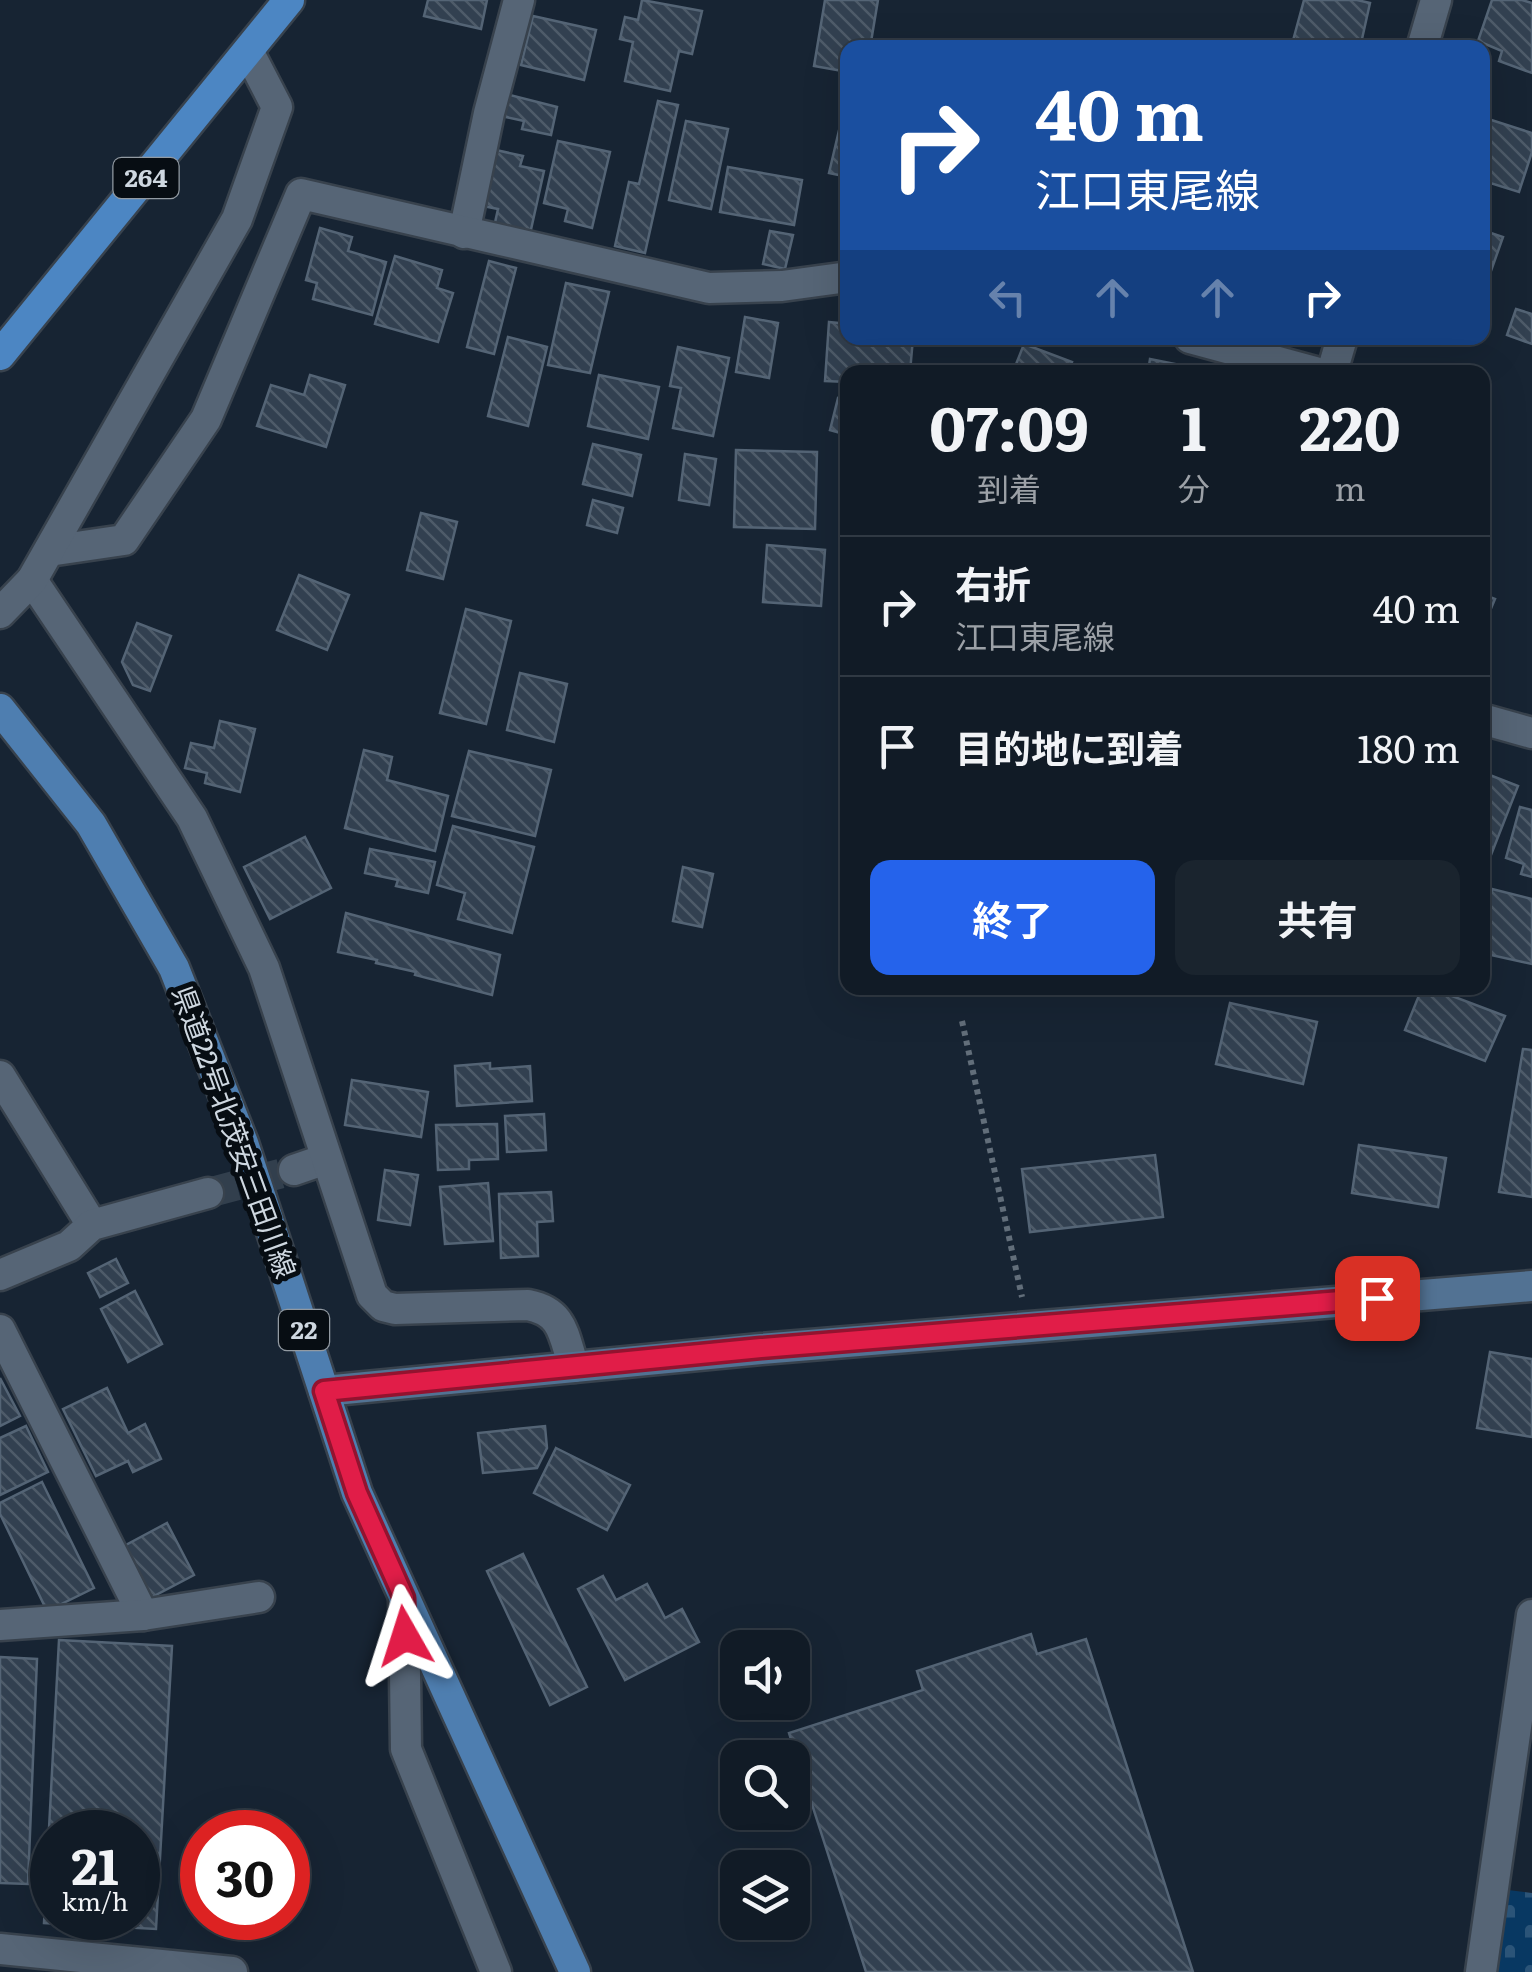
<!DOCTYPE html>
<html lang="ja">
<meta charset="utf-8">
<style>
:root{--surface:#111b26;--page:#1a242e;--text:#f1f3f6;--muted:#9ca1a7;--line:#303943;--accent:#2563eb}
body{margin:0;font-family:Literata,"Noto Sans JP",serif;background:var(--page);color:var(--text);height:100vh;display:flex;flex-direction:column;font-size:38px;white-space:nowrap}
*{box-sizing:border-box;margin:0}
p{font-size:32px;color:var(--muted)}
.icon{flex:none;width:55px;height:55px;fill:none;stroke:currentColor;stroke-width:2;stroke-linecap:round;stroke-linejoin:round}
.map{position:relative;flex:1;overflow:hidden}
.panel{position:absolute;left:840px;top:365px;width:650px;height:630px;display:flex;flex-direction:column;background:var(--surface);border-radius:20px;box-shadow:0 10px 40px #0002,0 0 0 2px var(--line)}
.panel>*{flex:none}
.banner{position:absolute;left:840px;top:40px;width:650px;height:305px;border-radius:20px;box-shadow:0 10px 40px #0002,0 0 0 2px var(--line);background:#1a4fa0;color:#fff;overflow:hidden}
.fabs{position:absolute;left:720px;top:1630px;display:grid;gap:20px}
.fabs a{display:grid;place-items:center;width:90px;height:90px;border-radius:20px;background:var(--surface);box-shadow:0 10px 40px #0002,0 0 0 2px var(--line);font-size:50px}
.speed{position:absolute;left:30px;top:1810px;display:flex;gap:20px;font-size:50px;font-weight:700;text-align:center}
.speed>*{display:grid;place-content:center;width:130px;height:130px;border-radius:50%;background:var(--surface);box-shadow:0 10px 40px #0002,0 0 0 2px var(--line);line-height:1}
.speed small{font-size:25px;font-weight:400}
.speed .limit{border:15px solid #d22;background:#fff;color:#111}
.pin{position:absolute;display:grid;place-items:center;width:85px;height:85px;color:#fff;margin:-42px;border-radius:20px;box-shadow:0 5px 15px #0006}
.me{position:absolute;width:110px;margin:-55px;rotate:354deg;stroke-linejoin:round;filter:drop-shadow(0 0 8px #0008)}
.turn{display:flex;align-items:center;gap:35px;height:210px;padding:0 30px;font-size:45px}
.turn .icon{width:130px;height:130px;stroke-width:2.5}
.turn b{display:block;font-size:70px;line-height:85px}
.lanes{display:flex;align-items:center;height:95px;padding:0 30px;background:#0003;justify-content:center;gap:50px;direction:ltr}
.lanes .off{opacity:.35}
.eta{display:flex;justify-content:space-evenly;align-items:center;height:170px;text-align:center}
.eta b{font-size:60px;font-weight:700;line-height:70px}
.button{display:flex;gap:20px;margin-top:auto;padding:20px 30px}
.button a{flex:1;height:115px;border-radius:20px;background:var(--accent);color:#fff;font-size:40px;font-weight:700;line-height:115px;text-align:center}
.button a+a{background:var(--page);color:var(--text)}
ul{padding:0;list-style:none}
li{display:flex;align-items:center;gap:30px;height:140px;padding:0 30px;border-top:2px solid var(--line)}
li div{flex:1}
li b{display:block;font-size:38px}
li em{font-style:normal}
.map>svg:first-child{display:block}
</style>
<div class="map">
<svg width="1532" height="1972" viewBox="0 0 1532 1972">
<defs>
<pattern id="cemetery-stones" width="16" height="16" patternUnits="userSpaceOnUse" patternTransform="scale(2.5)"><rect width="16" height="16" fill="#083862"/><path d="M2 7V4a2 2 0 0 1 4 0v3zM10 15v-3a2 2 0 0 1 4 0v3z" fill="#2b5478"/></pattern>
<pattern id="building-back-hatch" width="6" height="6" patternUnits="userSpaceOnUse" patternTransform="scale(2.5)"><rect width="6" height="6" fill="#324050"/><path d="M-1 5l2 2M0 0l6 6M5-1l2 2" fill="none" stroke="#4e5b69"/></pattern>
</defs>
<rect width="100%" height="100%" fill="#172433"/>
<polygon fill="url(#cemetery-stones)" points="1508,1890 1532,1893 1532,1972 1495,1972"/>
<g fill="url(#building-back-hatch)" stroke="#546475" stroke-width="2.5" fill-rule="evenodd">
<polygon points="428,0 487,0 481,29 424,16"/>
<polygon points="642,0 702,11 692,54 679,51 670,91 625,81 633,42 620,39 625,17 638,20"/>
<polygon points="825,0 878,0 870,48 848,48 848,72 814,66"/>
<polygon points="1304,0 1357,0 1370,3 1360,48 1291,48"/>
<polygon points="1492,0 1522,0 1532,3 1532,73 1499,61 1502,51 1478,41"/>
<polygon points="533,16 596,30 584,80 521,65"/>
<polygon points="502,93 557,107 551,135 522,129 524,121 497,115"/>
<polygon points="658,101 678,105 645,253 615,246 629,182 639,184"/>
<polygon points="844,109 848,110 848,177 829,173"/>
<polygon points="1482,117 1532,133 1532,152 1519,192 1484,181 1482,185"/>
<polygon points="686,121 728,129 711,209 669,200"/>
<polygon points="558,141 610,152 592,228 565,221 568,209 544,203"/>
<polygon points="496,150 523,156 520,166 544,171 530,234 494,227 498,209 483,206"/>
<polygon points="728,167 802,180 794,225 720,212"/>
<polygon points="320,228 352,237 348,251 386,262 372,315 313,299 317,283 306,280"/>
<polygon points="1482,230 1503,237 1491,271 1482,268"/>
<polygon points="770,231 793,235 785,269 763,264"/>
<polygon points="395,256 442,270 437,288 453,293 438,342 375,324"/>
<polygon points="489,261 516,268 494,354 467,347"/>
<polygon points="566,283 609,292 590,373 548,365"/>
<polygon points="1516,309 1532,314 1532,344 1507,335"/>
<polygon points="745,317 778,323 769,378 736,372"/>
<polygon points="829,322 848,324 848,338 913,338 910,372 848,372 848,382 825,381"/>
<polygon points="508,337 547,347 528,426 488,416"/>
<polygon points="1024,344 1072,362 1068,372 1013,372"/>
<polygon points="678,347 729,358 713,436 673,428 681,388 670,386"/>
<polygon points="1150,359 1175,364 1174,372 1148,372"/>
<polygon points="310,375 345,385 326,447 257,426 271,385 304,395"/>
<polygon points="599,375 659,387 648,439 588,426"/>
<polygon points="838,398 848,400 848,435 830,430"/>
<polygon points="593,444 641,455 632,496 583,484"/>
<polygon points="736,450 817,452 815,529 734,527"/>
<polygon points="685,454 716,459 709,505 679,500"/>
<polygon points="593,500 623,508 617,533 587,525"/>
<polygon points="421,513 457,522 443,579 407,570"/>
<polygon points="767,545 825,550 821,606 763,602"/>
<polygon points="299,575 349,595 327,650 277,630"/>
<polygon points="1482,594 1495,599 1482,630"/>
<polygon points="466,609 511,621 486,724 440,713"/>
<polygon points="137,623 171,636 150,691 133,685 122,662"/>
<polygon points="520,673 567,684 554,742 507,730"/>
<polygon points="220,721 255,729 240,792 205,783 207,773 185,768 191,743 214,748"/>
<polygon points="364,750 392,757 387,780 448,796 435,851 345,828"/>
<polygon points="469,751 551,770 535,836 452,816"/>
<polygon points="1482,772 1518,786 1491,855 1482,852"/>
<polygon points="1520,807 1532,810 1532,877 1521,874 1524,864 1506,858"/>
<polygon points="453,826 534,847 512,933 458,919 465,893 437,885"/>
<polygon points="305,837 331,888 270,919 244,867"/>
<polygon points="370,849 435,862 428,893 396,886 398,880 365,873"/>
<polygon points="683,867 713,874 702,927 673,921"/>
<polygon points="1492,889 1532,899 1532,964 1482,953 1482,936"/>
<polygon points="346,913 500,955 492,995 415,975 416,972 376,963 377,960 338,952"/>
<polygon points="1422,988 1431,988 1505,1016 1485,1061 1405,1030"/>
<polygon points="1230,1003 1317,1022 1303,1084 1216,1064"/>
<polygon points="1523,1049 1532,1050 1532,1197 1499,1192"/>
<polygon points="490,1063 490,1069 530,1066 532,1101 457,1106 455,1066"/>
<polygon points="352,1080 428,1092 421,1137 345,1125"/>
<polygon points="544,1114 546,1150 507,1152 505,1116"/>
<polygon points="497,1124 498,1159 469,1160 469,1169 438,1170 436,1125"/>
<polygon points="1359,1145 1446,1158 1438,1207 1352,1193"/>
<polygon points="1155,1155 1163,1217 1030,1232 1022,1169"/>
<polygon points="385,1170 418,1175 410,1225 378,1220"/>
<polygon points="488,1183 493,1241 445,1244 440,1187"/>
<polygon points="551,1192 553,1221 537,1222 538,1256 501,1258 499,1194"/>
<polygon points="116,1259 128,1283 100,1297 88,1273"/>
<polygon points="135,1291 162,1344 128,1362 101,1309"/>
<polygon points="1490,1352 1532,1359 1532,1437 1477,1428"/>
<polygon points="0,1378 20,1416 0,1426"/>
<polygon points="107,1388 128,1433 145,1424 161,1459 133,1472 128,1461 96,1476 63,1409"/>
<polygon points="26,1426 48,1472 0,1495 0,1438"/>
<polygon points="545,1426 547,1448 537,1468 483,1473 478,1433"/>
<polygon points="556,1448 630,1485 607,1530 534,1493"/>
<polygon points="42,1482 94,1588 47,1611 0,1514 0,1503"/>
<polygon points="167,1523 194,1575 152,1597 124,1546"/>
<polygon points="523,1554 587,1687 550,1705 487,1571"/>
<polygon points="603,1576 616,1600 647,1584 665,1618 682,1609 699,1642 625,1680 578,1589"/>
<polygon points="1031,1634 1037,1654 1086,1639 1193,1972 866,1972 789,1733 923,1690 917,1671"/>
<path d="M59,1640L172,1646L156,1929L44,1923ZM52,1832H138V1918H52Z"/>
<polygon points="0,1657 37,1659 28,1884 0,1883"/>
</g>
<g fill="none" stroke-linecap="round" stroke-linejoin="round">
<polyline stroke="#323f4d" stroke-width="30" stroke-dasharray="30 15" stroke-linecap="butt" points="208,1193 294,1170"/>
<g stroke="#38424d" stroke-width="35">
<g id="minor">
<polyline points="1422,48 1436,0"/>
<polyline points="464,233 489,113 519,0"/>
<polyline points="1190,338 1315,372"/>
<polyline points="1332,372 1342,338"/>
<polyline points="49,551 124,540 206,419 301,194 709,288 782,286 848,277"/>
<polyline points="1482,719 1532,733"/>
<polyline points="0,1076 92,1225"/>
<polyline points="294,1170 326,1159"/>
<polyline points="0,1275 69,1246 92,1225 208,1193"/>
<polyline points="0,1330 143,1615"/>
<polyline points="404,1599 406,1749 496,1972"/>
<polyline points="0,1625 143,1615 259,1597"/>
<polyline points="0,1949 232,1972"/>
<polyline points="1481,1972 1532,1615"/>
</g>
</g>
<g stroke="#38424d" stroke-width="35">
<g id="tertiary">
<path d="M32,580L192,818L264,968L372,1295L383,1306L395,1309L528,1305C564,1312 563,1335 574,1367"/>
<polyline points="0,613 32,580 237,219 277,107 248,51"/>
</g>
</g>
<g stroke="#38424d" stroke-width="35">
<polyline id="secondary" points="324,1391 761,1349 1532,1286"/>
</g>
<g stroke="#38424d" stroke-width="35">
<polyline id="primary" points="0,709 91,824 174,968 243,1143 357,1493 575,1972"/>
</g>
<g stroke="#38424d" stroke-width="35">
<polyline id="trunk" points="0,355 289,0"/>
</g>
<polyline stroke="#626e7a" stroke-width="6" stroke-dasharray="5 5" stroke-linecap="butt" points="962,1021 1022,1297"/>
<use href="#minor" stroke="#566576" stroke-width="30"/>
<use href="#tertiary" stroke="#566576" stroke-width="30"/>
<use href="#secondary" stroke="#527293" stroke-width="30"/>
<use href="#primary" stroke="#4e7eb0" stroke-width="30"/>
<use href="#trunk" stroke="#4c86c3" stroke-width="30"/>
</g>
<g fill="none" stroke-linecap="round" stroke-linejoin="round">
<g stroke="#92132f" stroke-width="25">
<polyline id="route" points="405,1636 404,1598 357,1493 324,1391 761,1348 1377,1298"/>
</g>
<use href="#route" stroke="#e11d48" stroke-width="18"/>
</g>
<g text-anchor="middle" stroke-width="10" stroke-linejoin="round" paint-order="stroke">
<g fill="#070d13" stroke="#929aa2" stroke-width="2.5">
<rect x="113.5" y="158" width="65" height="40" rx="8"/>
<rect x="279" y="1310" width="50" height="40" rx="8"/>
</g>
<g font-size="25" font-weight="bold" fill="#ced7e0">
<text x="146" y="187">264</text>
<text x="304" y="1339">22</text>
</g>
<g font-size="28" fill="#ced7e0" stroke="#070d13">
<text transform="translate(234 1132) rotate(70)" y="10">県道22号北茂安三田川線</text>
</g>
</g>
</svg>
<div class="fabs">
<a><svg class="icon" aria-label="sound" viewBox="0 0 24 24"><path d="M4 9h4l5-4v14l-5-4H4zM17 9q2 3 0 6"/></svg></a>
<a><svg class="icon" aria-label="search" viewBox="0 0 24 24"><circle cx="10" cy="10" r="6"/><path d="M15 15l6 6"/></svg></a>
<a><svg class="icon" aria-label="layers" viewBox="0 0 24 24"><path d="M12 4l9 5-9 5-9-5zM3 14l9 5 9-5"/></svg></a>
</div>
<div class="speed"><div>21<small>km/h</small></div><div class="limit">30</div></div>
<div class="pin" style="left:1377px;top:1298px;background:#d93025"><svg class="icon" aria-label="arrive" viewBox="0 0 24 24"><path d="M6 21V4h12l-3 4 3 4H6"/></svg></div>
<svg class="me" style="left:405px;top:1636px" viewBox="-20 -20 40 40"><path d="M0-17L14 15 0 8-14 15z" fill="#e11d48" stroke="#fff" stroke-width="4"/></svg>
<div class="banner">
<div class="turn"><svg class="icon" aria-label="right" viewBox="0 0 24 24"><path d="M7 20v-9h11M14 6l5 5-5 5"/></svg><div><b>40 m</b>江口東尾線</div></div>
<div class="lanes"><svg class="icon off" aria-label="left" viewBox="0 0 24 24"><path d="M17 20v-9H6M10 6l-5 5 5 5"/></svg><svg class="icon off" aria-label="ahead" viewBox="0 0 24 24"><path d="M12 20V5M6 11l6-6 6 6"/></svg><svg class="icon off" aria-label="ahead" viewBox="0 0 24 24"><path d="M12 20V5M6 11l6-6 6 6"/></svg><svg class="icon" aria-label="right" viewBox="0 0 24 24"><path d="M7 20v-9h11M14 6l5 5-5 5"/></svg></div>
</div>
<section class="panel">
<div class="eta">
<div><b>07:09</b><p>到着</p></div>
<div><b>1</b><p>分</p></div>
<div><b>220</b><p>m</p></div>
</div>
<ul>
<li><svg class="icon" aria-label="right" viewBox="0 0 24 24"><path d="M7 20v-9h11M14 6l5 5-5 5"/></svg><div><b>右折</b><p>江口東尾線</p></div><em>40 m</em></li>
<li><svg class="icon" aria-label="arrive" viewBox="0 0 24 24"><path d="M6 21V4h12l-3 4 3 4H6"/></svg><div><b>目的地に到着</b></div><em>180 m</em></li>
</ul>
<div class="button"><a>終了</a><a>共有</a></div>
</section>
</div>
